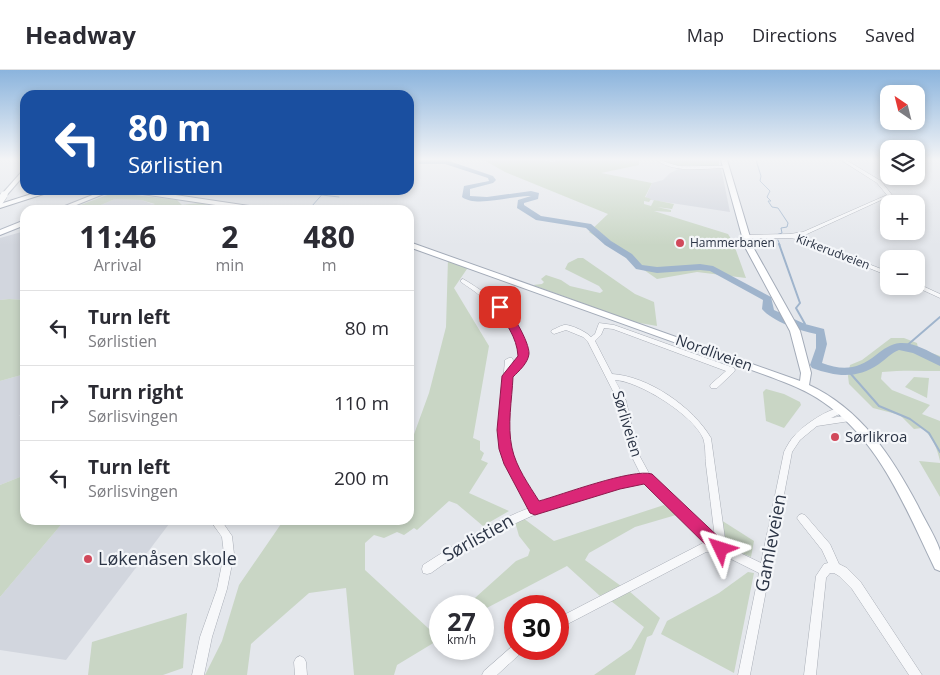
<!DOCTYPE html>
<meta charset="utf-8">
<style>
:root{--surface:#fff;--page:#f7f7f7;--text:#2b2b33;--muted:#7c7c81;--line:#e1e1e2}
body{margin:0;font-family:"Open Sans",sans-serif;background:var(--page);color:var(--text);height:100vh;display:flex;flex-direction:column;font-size:19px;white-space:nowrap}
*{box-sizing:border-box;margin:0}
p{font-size:16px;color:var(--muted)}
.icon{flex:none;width:28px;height:28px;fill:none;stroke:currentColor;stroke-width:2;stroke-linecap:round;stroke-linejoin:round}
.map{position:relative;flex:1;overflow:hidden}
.details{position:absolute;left:20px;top:135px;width:394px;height:320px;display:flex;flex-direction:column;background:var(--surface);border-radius:15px;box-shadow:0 2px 8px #0003}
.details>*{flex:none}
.hud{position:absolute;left:20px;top:20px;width:394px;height:105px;border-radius:15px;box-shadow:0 2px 8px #0003;background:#1a4fa0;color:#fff;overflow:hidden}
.needle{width:32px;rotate:325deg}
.controls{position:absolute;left:880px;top:15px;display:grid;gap:10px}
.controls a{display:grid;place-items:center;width:45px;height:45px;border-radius:10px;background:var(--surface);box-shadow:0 2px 8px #0003;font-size:25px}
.speed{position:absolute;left:429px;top:525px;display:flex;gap:10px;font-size:25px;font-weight:700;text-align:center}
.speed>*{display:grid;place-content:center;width:65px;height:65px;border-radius:50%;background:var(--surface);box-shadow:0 2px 8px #0003;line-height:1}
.speed small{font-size:12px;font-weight:400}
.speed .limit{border:8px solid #d22;background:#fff;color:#111}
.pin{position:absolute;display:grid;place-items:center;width:42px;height:42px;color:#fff;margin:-21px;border-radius:10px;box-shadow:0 2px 8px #0006}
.me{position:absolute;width:55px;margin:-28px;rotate:311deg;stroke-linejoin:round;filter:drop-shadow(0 0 4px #0008)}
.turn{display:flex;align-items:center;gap:18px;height:105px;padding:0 25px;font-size:22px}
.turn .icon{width:65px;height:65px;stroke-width:2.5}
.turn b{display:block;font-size:35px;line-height:42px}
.eta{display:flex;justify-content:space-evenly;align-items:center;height:85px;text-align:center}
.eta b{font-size:30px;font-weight:700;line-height:35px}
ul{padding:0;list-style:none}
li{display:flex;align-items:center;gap:15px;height:75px;padding:0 25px;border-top:1px solid var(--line)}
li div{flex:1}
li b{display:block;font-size:19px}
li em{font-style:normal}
header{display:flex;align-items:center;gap:30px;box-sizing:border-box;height:70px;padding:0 25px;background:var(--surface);border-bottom:1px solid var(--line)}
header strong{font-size:24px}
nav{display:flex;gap:28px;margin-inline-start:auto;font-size:18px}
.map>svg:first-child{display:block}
</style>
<header>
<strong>Headway</strong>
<nav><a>Map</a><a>Directions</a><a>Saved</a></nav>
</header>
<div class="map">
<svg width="940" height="605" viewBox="0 0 940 605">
<rect width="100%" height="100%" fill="#e4e7ec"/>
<g fill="#d2d6de">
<polygon points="683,97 721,98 730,142 645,129 652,113 663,110 670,103"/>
<polygon points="115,129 141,130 155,135 141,140 89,140"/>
<polygon points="25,161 25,230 9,229 0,230 0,168"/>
<polygon points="25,304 25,339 19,346 25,345 25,405 0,415 0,311"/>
<polygon points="65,450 172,450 66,590 0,580 0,527"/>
</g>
<g fill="#c9d6c5">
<polygon points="484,90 541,90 552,92 565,90 639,90 639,95 601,103 652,113 645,127 651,129 649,132 644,131 644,134 651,136 654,130 674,134 672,139 657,137 671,140 671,142 654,141 728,164 733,172 746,208 697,202 657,209 589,162 608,144 505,102"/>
<polygon points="660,90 719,90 719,96 673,95"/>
<polygon points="118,123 177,130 182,135 199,133 241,140 141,140 155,134 141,130 115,129 89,140 67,140 110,124"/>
<polygon points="448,188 469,196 454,218 489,276 473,368 480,371 480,380 484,383 481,390 488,393 469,423 509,441 483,456 457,434 449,431 417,460 414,458 404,465 397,462 384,468 374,465 365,473 365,500 440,569 397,595 394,605 354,605 346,518 309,523 251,574 247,605 205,605 222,571 239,515 283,451 409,450 409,378 429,323 446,257"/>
<polygon points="578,188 583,188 635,224 654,232 657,256 634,252 533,215 542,214 544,212 541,209 546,205 561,210 570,216 600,223 603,221 599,216 565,199 568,193"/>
<polygon points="9,229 25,230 25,304 0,311 0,230"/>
<path d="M891,268H904L917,273L918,278L940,286V301C920,301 902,300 882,302L881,309L892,320L930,335L922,344L940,351V391C937,378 933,367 922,358L914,359L900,345L873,338L849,314L848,306L850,295L862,290Z"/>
<polygon points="914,307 929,308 927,328 905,317"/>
<polygon points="766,319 784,324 800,332 801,335 784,358 766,351 763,322"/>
<polygon points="919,391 940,393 940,427"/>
<polygon points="25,405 25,450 65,450 0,527 0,415"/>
<polygon points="664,435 676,445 635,457 589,483 585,490 621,516 600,526 567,496 483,540 482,536 466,536 516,491 528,486 530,480 519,466 515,452 523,448 554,471"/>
<polygon points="721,450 754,471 751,487 734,480 723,471"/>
<polygon points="748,502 754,503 734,603 661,564 667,551 719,523"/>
<polygon points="629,521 660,548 652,565 647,567 635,605 594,605 631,579 644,557 611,531"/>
<polygon points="187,543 183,598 163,605 88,605 92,572"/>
</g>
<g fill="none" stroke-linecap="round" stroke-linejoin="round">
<g stroke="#9fb4cc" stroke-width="1">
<polyline points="756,90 761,106 760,111 770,121 767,127 771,131 768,131 772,137 778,138 788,153 787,157 781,158 782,163 776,165"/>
<polyline points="278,120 339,127"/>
<polyline points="312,136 326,120"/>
<polyline points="778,170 780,175"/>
</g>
<g stroke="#9fb4cc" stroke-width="2">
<polyline points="779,174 800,233 796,238 805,254 802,255"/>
<polyline points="904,278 940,247"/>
<polyline points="850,303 879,336 910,349 929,363 940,382"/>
</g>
<path fill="#9fb4cc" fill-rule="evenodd" d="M418,90H446L493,106L496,110L493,113L470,119V126L487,127L531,121L539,123L538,129L524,133V135L541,146L591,154L611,171L632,184L642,195L657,197L700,194L713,196L771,227L774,240L805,254L824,259L827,274L822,293C843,301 859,299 876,285C884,279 890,274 900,273C914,272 928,281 940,287V296L913,283L899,280C891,283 886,289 879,294C857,309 837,307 812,298L810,295L816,278V264C800,261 772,251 762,239L763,230L710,201L700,200L657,203L636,199L626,188L605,175L586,158L536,150L517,138L518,130L531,126C514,125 476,138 462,127L464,116L489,111L488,108L445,94H419Z"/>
<g stroke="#a9aeb7" stroke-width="1">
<g id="minor">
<path d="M656,90C664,90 672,95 680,96C695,97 711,95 726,96L728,97L726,98C703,98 676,104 656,90Z"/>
<polygon points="841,90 846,90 881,111 892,125 807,164 797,166 889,202 889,206 796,169 790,168 743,168 742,167 745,165 790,164 803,162 887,125 877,113"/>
<path d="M463,209C469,212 474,216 479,219C497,232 509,245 520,264C523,270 527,275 527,282C527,295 514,299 511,307C509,312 509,325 509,330C505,377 513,396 538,435L588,418L641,405L630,383L618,331L588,272L583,267L566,260L554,264L551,262L552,260C555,259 560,256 564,255C570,254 587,262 591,267L595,264L599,253L614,255L734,298L735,300L734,302L717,318H711L710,316L711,314L726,301L613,259L604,258L601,265L595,271L612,304C648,306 693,337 711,368L726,476L761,493L784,382C787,376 790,370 795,365C804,355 831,336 844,338L845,340L844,342L831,348L850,345L853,346L854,348L853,350L850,351L817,356L800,370L792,382L770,499L771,501L769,505L750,605H738L759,503L715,481L706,482L558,559V548L705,472L645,412C629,414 613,419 597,424C534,441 484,465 431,503L427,504L423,503L422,499L423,495C457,473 491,453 529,438C514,413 501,389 499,360L505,290L509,288H512L513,290L512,297C523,284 520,278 513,265C498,238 486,229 461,212V210ZM615,310C639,311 693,345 703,368C706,376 705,387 706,395C709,419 712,444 715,468L650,405L638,383L626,331Z"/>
<polygon points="916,213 940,224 940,228 914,216 916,216"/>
<polygon points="802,444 805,445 830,474 839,494 847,498 860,511 922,605 909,605 852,519 839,506 834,503 830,503 826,508 816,605 804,605 816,506 824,494 828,493 822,480 799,451 797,448 799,445"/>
<polygon points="210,450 221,450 232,466 234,484 227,519 212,567 204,605 192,605 200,567 217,519 224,484 222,467"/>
<polygon points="515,574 515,579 523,579 521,583 497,605 482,605 484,601"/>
<polygon points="300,586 304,588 306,592 307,605 295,605 294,592 296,588"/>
</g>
</g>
<g stroke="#a3abb8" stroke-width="2">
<g id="major">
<path d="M721,90H727L753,177L800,261L811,303L809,315C861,339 892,387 918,436C923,447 938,471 940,481C940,487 940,494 940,501L935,499C906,439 880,371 823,332C808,321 789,314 771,307L409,177V173H412L800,311L801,303L790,261L745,177Z"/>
<polygon points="25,98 25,104 6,126 2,126 2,124"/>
<polygon points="105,120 111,121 64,140 55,140"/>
<polygon points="126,120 142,120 263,138 266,140 249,140 129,122"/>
<polygon points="25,150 25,155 0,165 0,160"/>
</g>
</g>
<g stroke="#8b94a3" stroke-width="2">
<polygon id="highway" points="44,120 56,120 0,138 0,134"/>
</g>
<use href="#minor" fill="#f7f8fa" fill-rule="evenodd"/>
<use href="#major" fill="#fff" fill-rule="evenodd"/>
<use href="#highway" fill="#fff" fill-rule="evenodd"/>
<g stroke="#a3abb8" stroke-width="8" stroke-linecap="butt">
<polyline id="major-bridge" points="0,131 4,125"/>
</g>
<use href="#major-bridge" stroke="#fff" stroke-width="7"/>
</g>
<linearGradient id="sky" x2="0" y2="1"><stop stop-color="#8bb4dd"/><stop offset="0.51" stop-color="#f3f4f6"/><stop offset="1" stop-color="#f3f4f6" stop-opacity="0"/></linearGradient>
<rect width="940" height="175" fill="url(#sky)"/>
<path fill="#db2777" stroke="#8e194d" d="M500,234C510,237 530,273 529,284C528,293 519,301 513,307C512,330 507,355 512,378C516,397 529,415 539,431C561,425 633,398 652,404L726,474L728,479L726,484L721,486L715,484L644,414L620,419L535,445L530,443L504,394L499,379L497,360L502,306L518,286C517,267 505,252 495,237Z"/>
<g fill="#d1495b" stroke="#f4f6f9" stroke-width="2">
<circle cx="680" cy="173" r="5"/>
<circle cx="835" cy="367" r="5"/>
<circle cx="88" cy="489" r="5"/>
</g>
<g text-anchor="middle" stroke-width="4.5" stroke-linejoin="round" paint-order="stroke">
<g font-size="12" fill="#2b3445" stroke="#f4f6f9" text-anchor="start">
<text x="690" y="177">Hammerbanen</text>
</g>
<g font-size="12" fill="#2b3445" stroke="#f4f6f9">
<text transform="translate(833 182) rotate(21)" y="4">Kirkerudveien</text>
</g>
<g font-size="15" fill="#2b3445" stroke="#f4f6f9">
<text transform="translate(714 283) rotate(20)" y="5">Nordliveien</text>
<text transform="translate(627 354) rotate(73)" y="5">Sørliveien</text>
</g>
<g font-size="15" fill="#2b3445" stroke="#f4f6f9" text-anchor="start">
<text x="845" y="372">Sørlikroa</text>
</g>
<g font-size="18" fill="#2b3445" stroke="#f4f6f9">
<text transform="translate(478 468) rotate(-29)" y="6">Sørlistien</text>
<text transform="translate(771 473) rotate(-79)" y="6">Gamleveien</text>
</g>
<g font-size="18" fill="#2b3445" stroke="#f4f6f9" text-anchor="start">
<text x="98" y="495">Løkenåsen skole</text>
</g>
</g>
</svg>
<div class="controls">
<a><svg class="needle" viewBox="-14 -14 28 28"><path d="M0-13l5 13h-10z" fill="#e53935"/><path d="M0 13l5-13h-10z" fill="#7c7c81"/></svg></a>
<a><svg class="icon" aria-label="layers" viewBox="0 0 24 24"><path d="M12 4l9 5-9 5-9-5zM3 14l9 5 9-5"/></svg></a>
<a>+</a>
<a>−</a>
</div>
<div class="speed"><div>27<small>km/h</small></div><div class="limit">30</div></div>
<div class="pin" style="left:500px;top:237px;background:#d93025"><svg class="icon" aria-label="arrive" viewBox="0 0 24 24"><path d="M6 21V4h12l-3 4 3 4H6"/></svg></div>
<svg class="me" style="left:721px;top:479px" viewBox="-20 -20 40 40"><path d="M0-17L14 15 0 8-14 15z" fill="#db2777" stroke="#fff" stroke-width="4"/></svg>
<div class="hud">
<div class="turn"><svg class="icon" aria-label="left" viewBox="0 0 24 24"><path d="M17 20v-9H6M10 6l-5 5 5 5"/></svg><div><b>80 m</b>Sørlistien</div></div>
</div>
<section class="details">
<div class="eta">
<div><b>11:46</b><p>Arrival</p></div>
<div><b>2</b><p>min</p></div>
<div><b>480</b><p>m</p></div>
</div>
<ul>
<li><svg class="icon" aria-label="left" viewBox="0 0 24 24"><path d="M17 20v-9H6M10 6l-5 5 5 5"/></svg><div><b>Turn left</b><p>Sørlistien</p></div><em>80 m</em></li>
<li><svg class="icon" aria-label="right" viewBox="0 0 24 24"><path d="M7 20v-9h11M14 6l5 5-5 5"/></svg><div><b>Turn right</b><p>Sørlisvingen</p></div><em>110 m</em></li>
<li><svg class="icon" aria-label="left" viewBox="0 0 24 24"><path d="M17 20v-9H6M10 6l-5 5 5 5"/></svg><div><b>Turn left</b><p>Sørlisvingen</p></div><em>200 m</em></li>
</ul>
</section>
</div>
